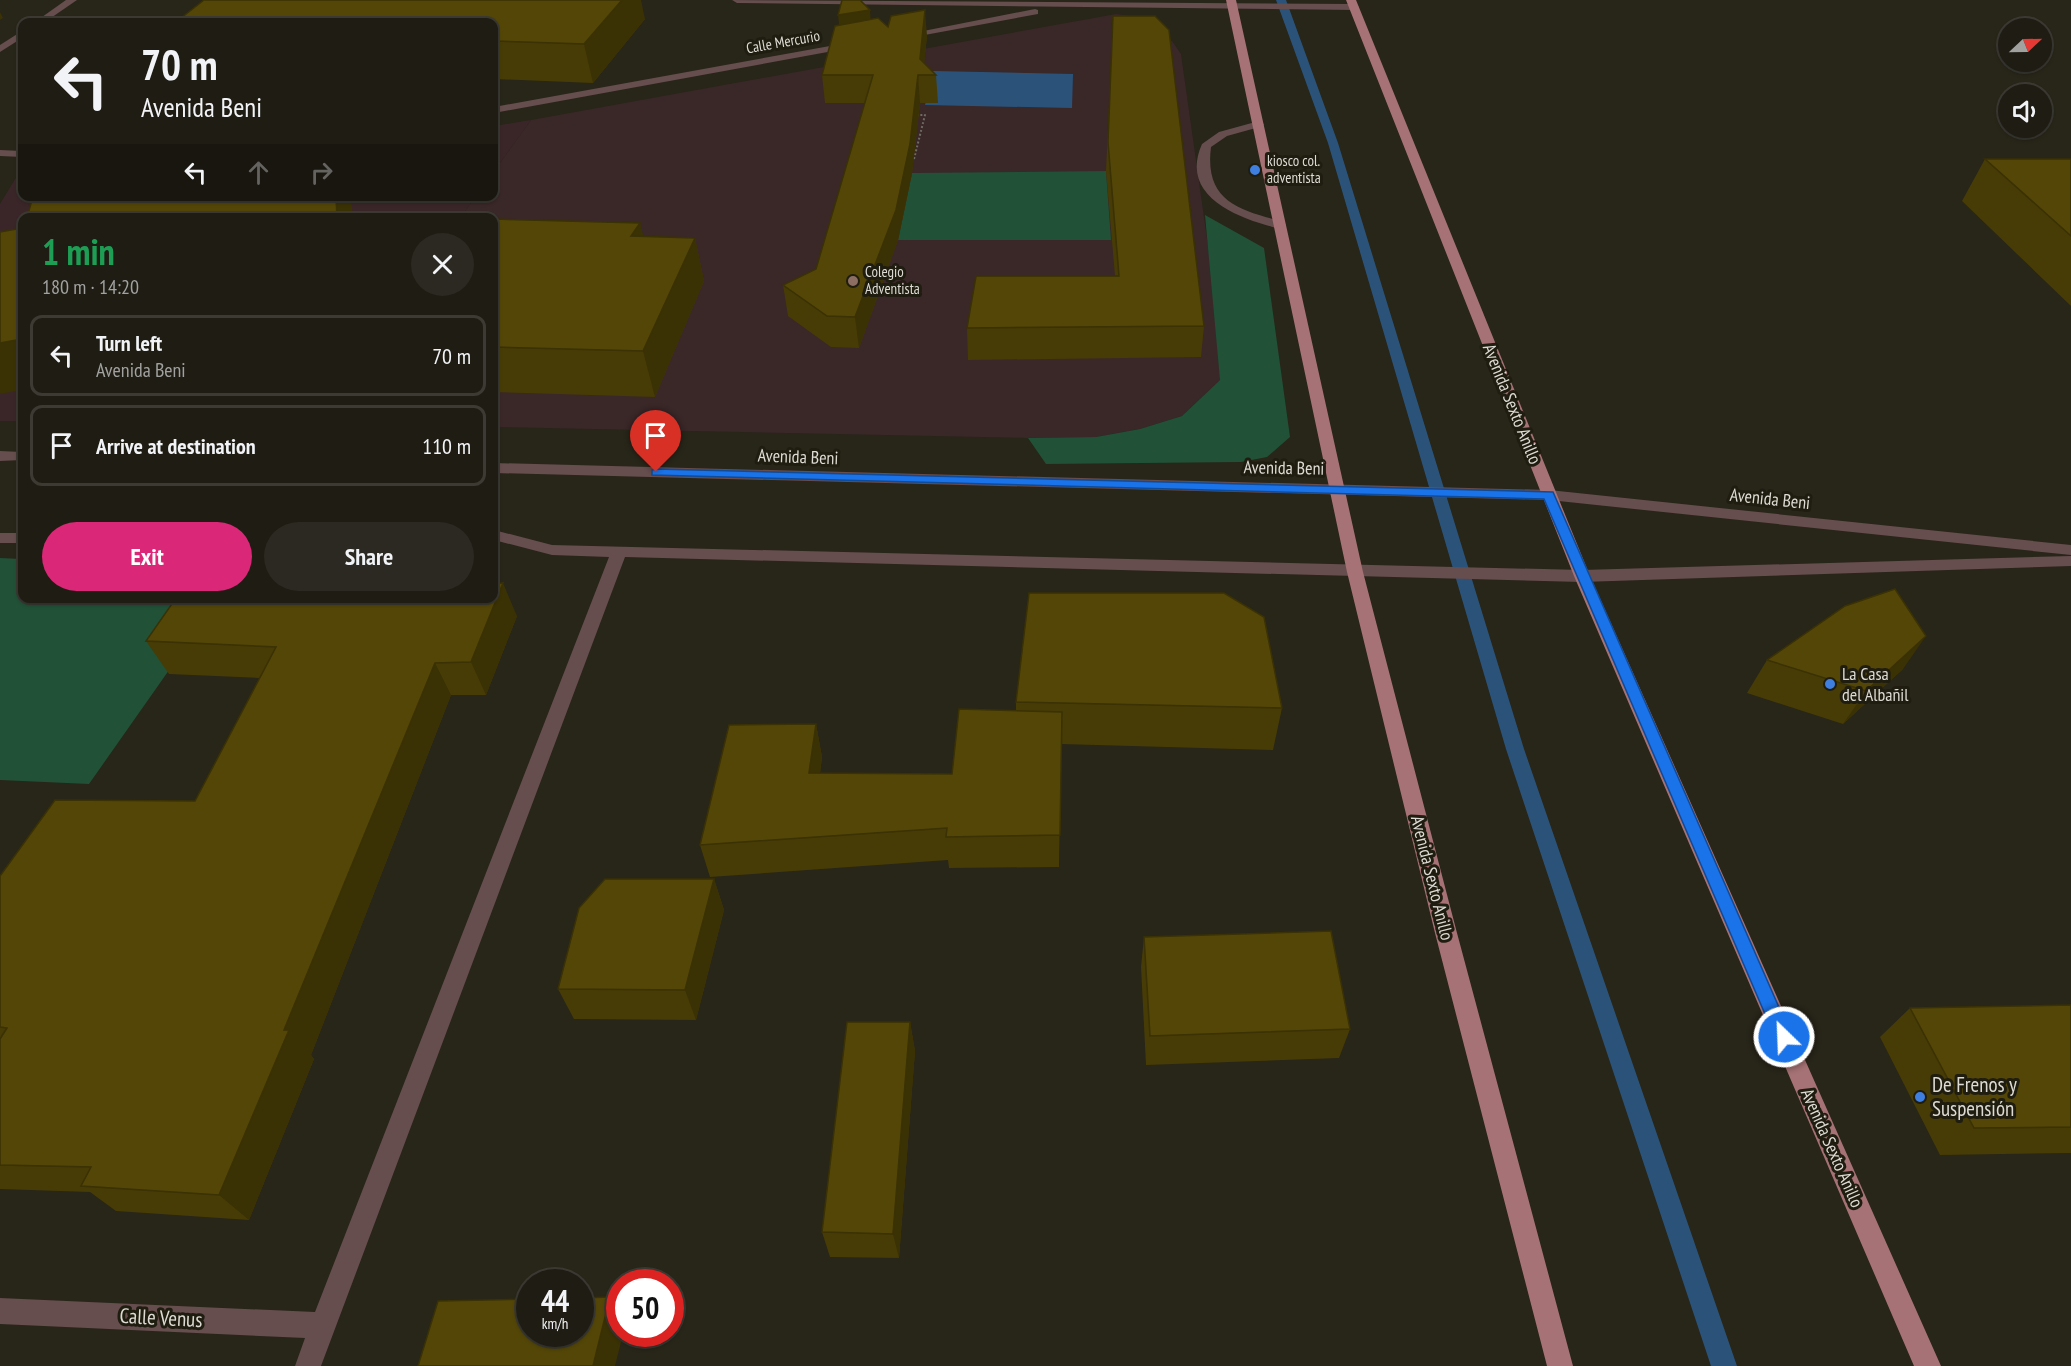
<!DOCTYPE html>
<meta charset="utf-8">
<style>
:root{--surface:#1e1c13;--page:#2b2921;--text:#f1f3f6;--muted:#a1a1a0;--line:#3c3a33;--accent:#db2777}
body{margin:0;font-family:"PT Sans Narrow",sans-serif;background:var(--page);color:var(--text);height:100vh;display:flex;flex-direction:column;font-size:22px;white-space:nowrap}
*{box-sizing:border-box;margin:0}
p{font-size:20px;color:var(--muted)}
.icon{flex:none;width:33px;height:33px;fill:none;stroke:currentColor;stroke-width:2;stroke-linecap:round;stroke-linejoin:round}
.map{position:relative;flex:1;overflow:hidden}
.drawer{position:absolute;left:18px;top:213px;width:480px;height:390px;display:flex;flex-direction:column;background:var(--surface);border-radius:12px;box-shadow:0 2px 4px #0004,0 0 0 2px var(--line)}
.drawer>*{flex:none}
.hud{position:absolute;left:18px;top:18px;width:480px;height:183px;border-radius:12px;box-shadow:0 2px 4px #0004,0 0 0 2px var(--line);background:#1e1c13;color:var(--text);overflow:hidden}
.needle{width:39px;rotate:68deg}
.tools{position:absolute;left:1998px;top:18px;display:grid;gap:12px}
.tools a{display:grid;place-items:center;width:54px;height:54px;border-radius:50%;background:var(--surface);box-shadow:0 2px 4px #0004,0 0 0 2px var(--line);font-size:30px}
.speed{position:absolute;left:516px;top:1269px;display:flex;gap:12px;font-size:30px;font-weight:700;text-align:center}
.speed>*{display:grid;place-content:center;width:78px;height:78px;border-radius:50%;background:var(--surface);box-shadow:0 2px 4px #0004,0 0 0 2px var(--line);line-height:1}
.speed small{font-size:15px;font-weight:400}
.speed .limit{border:9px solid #d22;background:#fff;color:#111}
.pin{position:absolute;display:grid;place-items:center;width:51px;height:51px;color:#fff;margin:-62px -26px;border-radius:50% 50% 50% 0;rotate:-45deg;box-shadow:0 0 6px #0007}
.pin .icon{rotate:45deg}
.me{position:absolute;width:66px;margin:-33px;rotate:336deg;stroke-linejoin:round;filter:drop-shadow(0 0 4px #0008)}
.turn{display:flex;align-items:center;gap:21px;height:126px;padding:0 24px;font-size:27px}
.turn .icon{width:78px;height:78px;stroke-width:2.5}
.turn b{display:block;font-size:42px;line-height:51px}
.lanes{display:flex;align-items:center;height:57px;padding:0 24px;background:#0003;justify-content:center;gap:30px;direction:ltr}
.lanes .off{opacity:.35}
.round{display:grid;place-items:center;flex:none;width:63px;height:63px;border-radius:32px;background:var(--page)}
.head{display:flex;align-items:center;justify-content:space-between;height:102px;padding:0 24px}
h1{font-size:36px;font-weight:800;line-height:45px;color:#1e9e55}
.primary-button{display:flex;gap:12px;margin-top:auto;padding:12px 24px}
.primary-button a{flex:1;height:69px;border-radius:36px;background:var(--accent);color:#fff;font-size:24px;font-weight:800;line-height:69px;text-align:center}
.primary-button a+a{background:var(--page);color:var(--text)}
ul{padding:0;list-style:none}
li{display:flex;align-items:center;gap:18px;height:81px;margin:0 12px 9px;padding:0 12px;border:3px solid var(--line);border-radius:12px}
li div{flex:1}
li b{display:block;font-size:22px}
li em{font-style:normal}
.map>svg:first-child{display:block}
</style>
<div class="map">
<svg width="2071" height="1366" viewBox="0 0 2071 1366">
<rect width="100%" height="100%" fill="#282519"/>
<polygon fill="#3a2728" points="1116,14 1131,16 1160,32 1172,41 1181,54 1222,345 1220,380 1182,416 1140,429 1096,437 1028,438 494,427 494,218 460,218 475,197 494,196 494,171 531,120"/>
<g fill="#3a2629">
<polygon points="531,120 494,171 494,126"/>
<polygon points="17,176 22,176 22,196 475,197 460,218 22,218 22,421 0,421 0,204"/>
</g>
<g fill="#215137">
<polygon points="1106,171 1111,240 898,240 912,173"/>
<polygon points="1205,215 1264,248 1290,437 1267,457 1241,462 1046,464 1028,438 1096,437 1140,429 1182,416 1220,380"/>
<polygon points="0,558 22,559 22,598 219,599 89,784 0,780"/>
</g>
<polygon fill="#2b5379" points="933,71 1073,74 1072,108 925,105"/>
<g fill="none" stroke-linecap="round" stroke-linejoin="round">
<polygon fill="#2b5379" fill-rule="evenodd" points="1276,0 1286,0 1338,143 1524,749 1737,1366 1711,1366 1506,749 1328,143"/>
<polyline stroke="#6e6b61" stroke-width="2" stroke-dasharray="2 2" stroke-linecap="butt" points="914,159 925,115 915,115"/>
<g fill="#664d4e" fill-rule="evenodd">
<polygon points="66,0 77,0 45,22 35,22"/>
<polygon points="732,0 1354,4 1359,7 1354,10 737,3"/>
<polygon points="1035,9 1038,10 1038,14 903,39 898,36"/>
<polygon points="22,31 22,38 0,52 0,45"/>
<polygon points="852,42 857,45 855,47 494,113 494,107"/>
<path d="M1259,121L1264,124L1263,126L1227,136L1211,147C1204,202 1240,210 1284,222L1286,225L1280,229C1241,219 1178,198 1202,144L1219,132Z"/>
<polygon points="0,150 22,151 22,157 0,156"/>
<polygon points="0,451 22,452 22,460 0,461"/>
<polygon points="494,463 1549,490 2071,545 2071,555 1549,500 494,473"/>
<polygon points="494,530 552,545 1582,570 2071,556 2071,566 1582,582 625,557 321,1366 295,1366 305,1338 0,1324 0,1298 315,1312 609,557 552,555 494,540"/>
<rect x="0" y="533" width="22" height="10"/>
</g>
<g fill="#a67275" fill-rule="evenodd">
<polygon points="1226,0 1236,0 1363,572 1457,933 1573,1366 1547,1366 1435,933 1347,572"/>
<polygon points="1346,0 1356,0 1590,576 1941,1366 1914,1366 1574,576"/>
</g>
</g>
<g fill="#473c06">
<polygon points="1113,16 1204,326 1201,357 968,360 967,328 1115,276 1106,171"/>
<polygon points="645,19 593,83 494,79 494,22"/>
<polygon points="871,20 888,27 927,36 924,63 936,75 938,103 920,103 912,173 898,240 859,348 831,347 788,316 783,285 816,269 865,103 825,103 822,75"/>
<polygon points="1985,159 2071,159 2071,306 1962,201"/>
<polygon points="494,219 640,223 643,236 695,238 704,281 655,397 494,392"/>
<polygon points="517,616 486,695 451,695 311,1055 314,1059 249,1220 116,1211 90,1192 0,1189 0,876 195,801 260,678 169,674 146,641"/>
<polygon points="1767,660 1903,669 1843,724 1747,693"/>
<polygon points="1016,702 1282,708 1273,750 1061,744 1059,867 949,868 948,860 710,877 700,845 816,724 822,757 820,773 952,774 1016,711"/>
<polygon points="714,879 724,910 696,1020 574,1019 558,989"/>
<polygon points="1144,937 1350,1029 1339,1058 1146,1065 1141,967"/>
<polygon points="2071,1005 2071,1153 1940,1155 1880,1037 1910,1008"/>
<polygon points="910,1022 915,1051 899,1258 830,1257 822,1232"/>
</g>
<g fill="#3a3105">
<polygon points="622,0 641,0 645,19 593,83 584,44"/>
<polygon points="870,10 872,36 841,42 838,15"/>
<polygon points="925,10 927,36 923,75 920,59"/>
<polygon points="0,12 3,18 0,20"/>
<polygon points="918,75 920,103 912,173 898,240 859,348 855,317"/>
<polygon points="336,196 351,196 353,218 337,218"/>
<polygon points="640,223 651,267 631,236"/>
<polygon points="695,238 704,281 655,397 643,351"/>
<polygon points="22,339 22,390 0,394 0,343"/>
<polygon points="503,583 517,616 486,695 471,662"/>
<polygon points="1926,636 1903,669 1843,724 1866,691"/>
<polygon points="435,663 451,695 311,1055 314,1059 249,1220 219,1195 284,1030"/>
<polygon points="816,724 822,757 816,805 809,773"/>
<polygon points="714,879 724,910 696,1020 685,990"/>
<polygon points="910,1022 915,1051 899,1258 893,1234"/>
<polygon points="610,1297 620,1311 620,1334 623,1334 615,1366 593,1366"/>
</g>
<g fill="#534607" stroke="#3a3105" stroke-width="1.5">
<polygon points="204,0 622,0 584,44 494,41 494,22 176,22"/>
<polygon points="842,0 860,0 870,10 838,15"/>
<polygon points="925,10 920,59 936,75 918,75 910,144 896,210 855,317 827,316 783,285 816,269 873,75 822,75 835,26 878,18 888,27 891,16"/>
<polygon points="1113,16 1155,16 1169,30 1204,326 967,328 976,276 1119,276 1108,142"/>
<polygon points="1985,159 2071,159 2071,236"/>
<polygon points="33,196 336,196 337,218 27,218"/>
<polygon points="494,219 640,223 631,236 695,238 643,351 494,347"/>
<polygon points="22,228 22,339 0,343 0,232"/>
<polygon points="503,583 471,662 435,663 284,1030 289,1030 219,1195 81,1186 91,1167 0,1165 0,1039 7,1028 0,1027 0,876 55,800 195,801 276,647 146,641 176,598 494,598 494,584"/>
<polygon points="1895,589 1926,636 1866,691 1767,660 1845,606"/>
<polygon points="1029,593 1224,593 1264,617 1282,708 1016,702"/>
<polygon points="959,709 1062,712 1060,835 946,837 947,828 700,845 729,725 816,724 809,773 952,774"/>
<polygon points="605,879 714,879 685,990 558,989 579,908"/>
<polygon points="1331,931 1350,1029 1150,1036 1144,937"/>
<polygon points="2071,1005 2071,1127 1974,1128 1910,1008"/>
<polygon points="847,1022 910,1022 893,1234 822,1232"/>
<polygon points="610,1297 593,1366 418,1366 438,1301 530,1299 530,1334 580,1334 580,1298"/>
</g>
<polygon fill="#1a73e8" stroke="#114b97" stroke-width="1.5" points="656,469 1553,492 1792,1037 1790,1042 1784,1045 1777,1042 1544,499 652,475 652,470"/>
<g fill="#3f7fe0" stroke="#1f1c10" stroke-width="2">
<circle cx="1255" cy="170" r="6"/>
<circle cx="1830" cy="684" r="6"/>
<circle cx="1920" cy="1097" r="6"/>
</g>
<circle fill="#8d6e63" stroke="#1f1c10" stroke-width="2" cx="853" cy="281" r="6"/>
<g text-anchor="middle" stroke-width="6" stroke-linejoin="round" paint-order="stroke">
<g font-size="15" fill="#dddbd3" stroke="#1f1c10">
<text transform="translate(783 42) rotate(-10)" y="5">Calle Mercurio</text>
</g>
<g font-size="15" fill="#dddbd3" stroke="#1f1c10" text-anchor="start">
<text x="1267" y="166">kiosco col.<tspan x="1267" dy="17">adventista</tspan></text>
<text x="865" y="277">Colegio<tspan x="865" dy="17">Adventista</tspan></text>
</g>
<g font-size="18" fill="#dddbd3" stroke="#1f1c10">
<text transform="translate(1512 404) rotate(68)" y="6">Avenida Sexto Anillo</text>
<text transform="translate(798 457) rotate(2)" y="6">Avenida Beni</text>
<text transform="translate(1284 468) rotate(1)" y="6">Avenida Beni</text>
<text transform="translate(1770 499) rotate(6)" y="6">Avenida Beni</text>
<text transform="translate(1432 878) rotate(76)" y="6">Avenida Sexto Anillo</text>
<text transform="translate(1832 1148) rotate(66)" y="6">Avenida Sexto Anillo</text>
</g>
<g font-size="18" fill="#dddbd3" stroke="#1f1c10" text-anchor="start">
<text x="1842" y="680">La Casa<tspan x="1842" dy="21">del Albañil</tspan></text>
</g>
<g font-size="21" fill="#dddbd3" stroke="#1f1c10" text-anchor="start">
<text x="1932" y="1092">De Frenos y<tspan x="1932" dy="24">Suspensión</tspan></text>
</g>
<g font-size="21" fill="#dddbd3" stroke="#1f1c10">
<text transform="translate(161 1318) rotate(3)" y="7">Calle Venus</text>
</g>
</g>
</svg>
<div class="tools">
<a><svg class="needle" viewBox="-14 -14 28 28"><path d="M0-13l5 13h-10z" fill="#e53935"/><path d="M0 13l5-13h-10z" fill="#a1a1a0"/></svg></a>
<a><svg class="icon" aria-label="sound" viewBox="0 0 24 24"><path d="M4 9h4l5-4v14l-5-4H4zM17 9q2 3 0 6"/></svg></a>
</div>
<div class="speed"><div>44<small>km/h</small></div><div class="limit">50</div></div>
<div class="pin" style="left:656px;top:472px;background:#d93025"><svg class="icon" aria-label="arrive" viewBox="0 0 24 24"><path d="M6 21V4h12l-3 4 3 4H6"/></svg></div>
<svg class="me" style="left:1784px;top:1037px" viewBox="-20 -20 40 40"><circle r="17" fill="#1a73e8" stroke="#fff" stroke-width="3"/><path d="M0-11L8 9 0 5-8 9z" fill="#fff"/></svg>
<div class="hud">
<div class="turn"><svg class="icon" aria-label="left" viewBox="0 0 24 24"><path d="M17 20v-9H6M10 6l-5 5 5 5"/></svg><div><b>70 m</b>Avenida Beni</div></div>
<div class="lanes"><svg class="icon" aria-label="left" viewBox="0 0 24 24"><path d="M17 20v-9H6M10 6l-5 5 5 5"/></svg><svg class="icon off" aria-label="ahead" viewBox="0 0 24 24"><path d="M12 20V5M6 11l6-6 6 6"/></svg><svg class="icon off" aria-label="right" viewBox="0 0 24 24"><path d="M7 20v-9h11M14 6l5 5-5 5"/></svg></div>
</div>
<section class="drawer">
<div class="head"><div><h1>1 min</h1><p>180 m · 14:20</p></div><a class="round"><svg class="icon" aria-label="close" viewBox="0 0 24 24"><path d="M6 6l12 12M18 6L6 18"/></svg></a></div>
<ul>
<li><svg class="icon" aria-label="left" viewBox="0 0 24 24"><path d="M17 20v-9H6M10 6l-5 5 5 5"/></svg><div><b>Turn left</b><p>Avenida Beni</p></div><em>70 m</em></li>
<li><svg class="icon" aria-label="arrive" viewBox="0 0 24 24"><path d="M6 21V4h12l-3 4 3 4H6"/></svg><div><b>Arrive at destination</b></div><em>110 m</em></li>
</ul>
<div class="primary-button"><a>Exit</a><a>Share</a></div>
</section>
</div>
